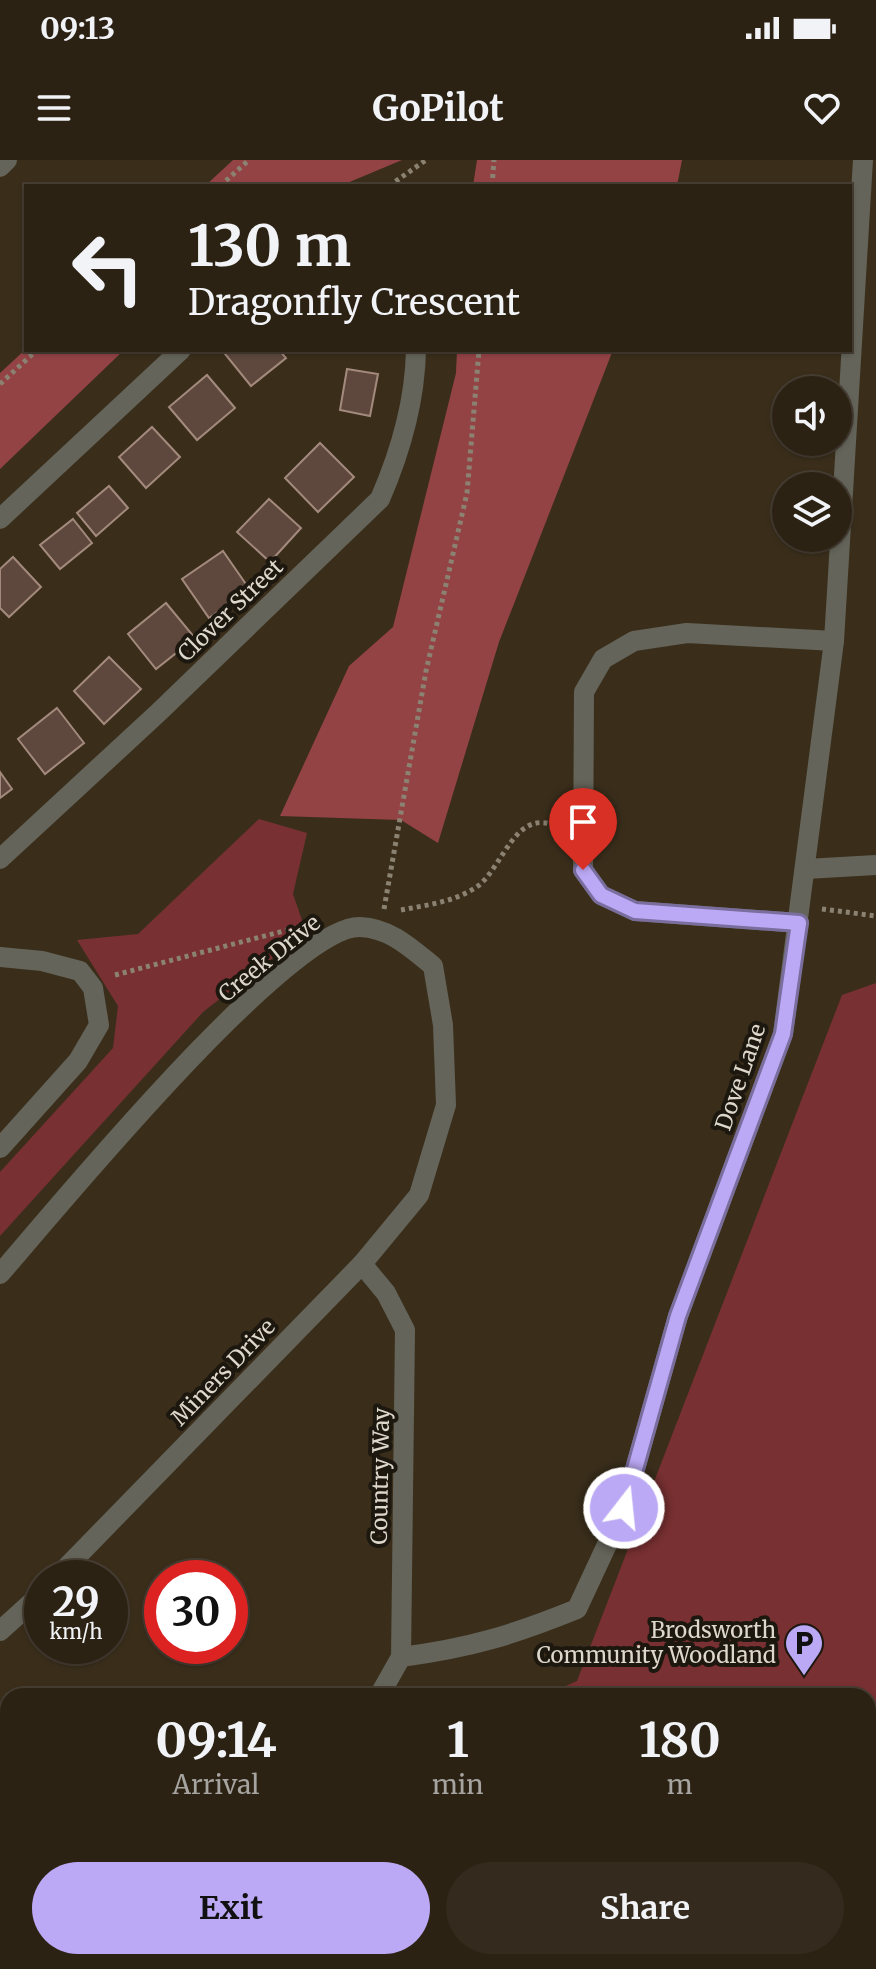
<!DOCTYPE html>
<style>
:root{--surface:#2c2214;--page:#342a1d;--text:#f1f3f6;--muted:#a6a4a0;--line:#483f34;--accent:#bca9f5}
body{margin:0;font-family:Merriweather,serif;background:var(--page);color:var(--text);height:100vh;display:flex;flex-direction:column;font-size:30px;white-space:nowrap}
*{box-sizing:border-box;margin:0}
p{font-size:26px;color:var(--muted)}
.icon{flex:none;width:44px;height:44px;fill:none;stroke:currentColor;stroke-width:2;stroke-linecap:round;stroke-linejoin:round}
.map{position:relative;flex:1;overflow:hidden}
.side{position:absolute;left:0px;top:1528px;width:876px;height:282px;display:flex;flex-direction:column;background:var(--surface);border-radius:24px 24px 0 0;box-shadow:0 2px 6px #0004,0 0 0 2px var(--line)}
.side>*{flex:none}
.top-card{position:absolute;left:24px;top:24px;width:828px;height:168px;border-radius:0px;box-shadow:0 2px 6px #0004,0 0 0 2px var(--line);background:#2c2214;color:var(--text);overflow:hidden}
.fabs{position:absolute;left:772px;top:216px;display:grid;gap:16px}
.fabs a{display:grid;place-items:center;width:80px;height:80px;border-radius:50%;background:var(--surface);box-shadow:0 2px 6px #0004,0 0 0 2px var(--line);font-size:40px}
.speed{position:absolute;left:24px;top:1400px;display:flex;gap:16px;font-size:40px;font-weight:700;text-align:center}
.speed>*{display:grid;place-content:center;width:104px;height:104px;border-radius:50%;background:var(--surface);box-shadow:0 2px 6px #0004,0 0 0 2px var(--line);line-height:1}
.speed small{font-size:20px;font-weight:400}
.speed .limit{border:12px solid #d22;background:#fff;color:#111}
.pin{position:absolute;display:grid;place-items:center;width:68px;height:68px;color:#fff;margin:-82px -34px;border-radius:50% 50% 50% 0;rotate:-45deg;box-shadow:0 0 8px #0007}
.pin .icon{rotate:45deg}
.me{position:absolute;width:88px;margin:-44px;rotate:16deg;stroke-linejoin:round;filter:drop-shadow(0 0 6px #0008)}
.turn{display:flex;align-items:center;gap:28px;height:168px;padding:0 32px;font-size:36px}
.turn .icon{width:104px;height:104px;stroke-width:2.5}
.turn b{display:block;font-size:56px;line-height:68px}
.eta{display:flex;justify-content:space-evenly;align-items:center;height:136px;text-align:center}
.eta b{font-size:48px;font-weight:700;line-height:56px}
.primary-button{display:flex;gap:16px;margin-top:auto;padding:16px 32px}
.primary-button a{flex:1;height:92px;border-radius:48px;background:var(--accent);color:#111;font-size:32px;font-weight:700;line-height:92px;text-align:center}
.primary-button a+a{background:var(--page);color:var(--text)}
.status{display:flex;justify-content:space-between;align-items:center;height:56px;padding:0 40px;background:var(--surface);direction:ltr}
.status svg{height:22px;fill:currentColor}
header{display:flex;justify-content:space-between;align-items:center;height:104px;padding:0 32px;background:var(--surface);font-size:36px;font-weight:700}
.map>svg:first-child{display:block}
</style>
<div class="status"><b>09:13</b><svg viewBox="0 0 49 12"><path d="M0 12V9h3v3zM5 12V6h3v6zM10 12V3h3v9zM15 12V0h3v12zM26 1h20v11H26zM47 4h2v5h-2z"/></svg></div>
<header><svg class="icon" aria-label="menu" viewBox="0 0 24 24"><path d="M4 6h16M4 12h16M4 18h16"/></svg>GoPilot<svg class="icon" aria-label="heart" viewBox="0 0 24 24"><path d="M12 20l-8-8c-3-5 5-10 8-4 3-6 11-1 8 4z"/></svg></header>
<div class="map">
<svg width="876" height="1809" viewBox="0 0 876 1809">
<rect width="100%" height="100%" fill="#3a2e1b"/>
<g fill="#793032">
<polygon points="259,659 307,673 293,734 306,772 203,852 0,1076 0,1012 113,888 118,846 77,780 138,774"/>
<polygon points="876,823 876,1809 309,1809 306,1802 868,1802 868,1536 543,1536 577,1521 842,835"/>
</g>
<g fill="#944345">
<polygon points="233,0 402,0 340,26 205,26"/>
<polygon points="477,0 682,0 677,26 473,26"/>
<polygon points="26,189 124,190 0,309 0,213"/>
<polygon points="457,190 613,190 499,482 438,683 401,660 280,656 349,506 393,467 456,213"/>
<polygon points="868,1686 876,1695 876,1742 868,1783"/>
<polygon points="651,1802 864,1802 863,1809 657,1809"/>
</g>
<g fill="#5e483d" stroke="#a38a7d" stroke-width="2">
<polygon points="230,190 279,190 286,198 251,226 225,194"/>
<polygon points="347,209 378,214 370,256 340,250"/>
<polygon points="207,215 235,248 197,280 169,247"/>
<polygon points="152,267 180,297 146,328 119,297"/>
<polygon points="320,283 354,317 318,352 285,318"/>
<polygon points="109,326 128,348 96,376 77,353"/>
<polygon points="269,339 301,368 270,402 237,372"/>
<polygon points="73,359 92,383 60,409 40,385"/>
<polygon points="223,391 250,430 209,458 182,419"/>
<polygon points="13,397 41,427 9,457 0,448 0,409"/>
<polygon points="166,443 195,478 156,509 128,474"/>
<polygon points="109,497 141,529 104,564 74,531"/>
<polygon points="57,548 84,583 45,614 18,579"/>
<polygon points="0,612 12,629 0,638"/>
</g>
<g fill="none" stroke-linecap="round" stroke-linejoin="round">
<g stroke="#8b8272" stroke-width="5" stroke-dasharray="4 4" stroke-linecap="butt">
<polyline points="220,26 249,0"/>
<polyline points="389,26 426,0"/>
<polyline points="492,26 494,0"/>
<polyline points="0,224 37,190"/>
<polyline points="384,749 426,511 467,333 479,190"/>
<polyline points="822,749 876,756"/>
<path d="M401,750C427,745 455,742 478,726C504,706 516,644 560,668"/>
<polyline points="115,815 295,768"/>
<polyline points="868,1566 876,1566"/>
</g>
<polyline stroke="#64645a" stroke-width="16" points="550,1809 556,1802"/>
<g stroke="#64645a" stroke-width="20">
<polyline points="0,7 7,0"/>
<polyline points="0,359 181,190"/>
<path d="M0,699L159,552L380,339C400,293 415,240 416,190"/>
<polyline points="806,709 876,705"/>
<polyline points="799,763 635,751 601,735 583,710 584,532 603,499 634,481 687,473 834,481"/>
<polyline points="0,797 42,801 80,811 93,828 99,865 78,901 0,988"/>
<polyline points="362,1104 386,1133 405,1170 401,1497 379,1536"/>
<path d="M0,1114C54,1052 289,765 360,767C390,768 411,788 433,806L443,865L446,945L419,1035L362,1104L56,1418"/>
<polyline points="0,1471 42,1433"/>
<path d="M401,1497C470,1488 513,1475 577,1449L624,1348L678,1156L783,874L834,481L863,0"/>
<polyline points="0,1780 8,1777"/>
<polyline points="589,1802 594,1809"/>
</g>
</g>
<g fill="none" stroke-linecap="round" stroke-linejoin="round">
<g stroke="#7a6e9f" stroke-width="20">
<polyline id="route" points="583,710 601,735 635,751 799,763 783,874 678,1156 624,1348"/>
</g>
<use href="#route" stroke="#bca9f5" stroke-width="14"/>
</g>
<defs>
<g id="parking-pin" transform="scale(2)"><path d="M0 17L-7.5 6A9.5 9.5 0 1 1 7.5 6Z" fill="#bca9f5" stroke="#1c170f"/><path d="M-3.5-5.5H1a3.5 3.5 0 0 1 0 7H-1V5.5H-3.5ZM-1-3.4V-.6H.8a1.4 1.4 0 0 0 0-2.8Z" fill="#111"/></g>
</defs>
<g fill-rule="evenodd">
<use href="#parking-pin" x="804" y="1483"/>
</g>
<g text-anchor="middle" stroke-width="8" stroke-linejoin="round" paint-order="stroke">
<g font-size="22" fill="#ded7cb" stroke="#1c170f">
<text transform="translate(230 450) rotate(-44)" y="8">Clover Street</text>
<text transform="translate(269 798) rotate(-39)" y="8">Creek Drive</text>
<text transform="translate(740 917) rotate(-71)" y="8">Dove Lane</text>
<text transform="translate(223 1212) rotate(-46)" y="8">Miners Drive</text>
<text transform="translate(380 1316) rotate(-89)" y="8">Country Way</text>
</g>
<g font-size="22" fill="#ded7cb" stroke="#1c170f" text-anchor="end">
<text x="776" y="1478">Brodsworth<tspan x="776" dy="25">Community Woodland</tspan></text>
</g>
</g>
</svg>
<div class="fabs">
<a><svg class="icon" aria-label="sound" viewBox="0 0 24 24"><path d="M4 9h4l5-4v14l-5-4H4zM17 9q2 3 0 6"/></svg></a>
<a><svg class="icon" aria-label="layers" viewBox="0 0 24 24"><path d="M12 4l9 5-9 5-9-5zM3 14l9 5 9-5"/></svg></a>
</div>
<div class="speed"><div>29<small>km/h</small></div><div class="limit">30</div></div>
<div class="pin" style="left:583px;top:710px;background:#d93025"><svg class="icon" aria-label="arrive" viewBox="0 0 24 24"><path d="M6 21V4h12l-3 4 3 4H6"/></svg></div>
<svg class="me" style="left:624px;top:1348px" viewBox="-20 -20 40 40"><circle r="17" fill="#bca9f5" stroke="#fff" stroke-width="3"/><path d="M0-11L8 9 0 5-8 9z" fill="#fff"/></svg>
<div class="top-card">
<div class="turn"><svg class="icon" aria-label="left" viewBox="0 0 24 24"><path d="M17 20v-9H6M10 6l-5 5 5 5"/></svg><div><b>130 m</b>Dragonfly Crescent</div></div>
</div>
<section class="side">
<div class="eta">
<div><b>09:14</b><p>Arrival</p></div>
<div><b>1</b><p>min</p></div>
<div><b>180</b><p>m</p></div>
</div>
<div class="primary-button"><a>Exit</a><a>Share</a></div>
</section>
</div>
